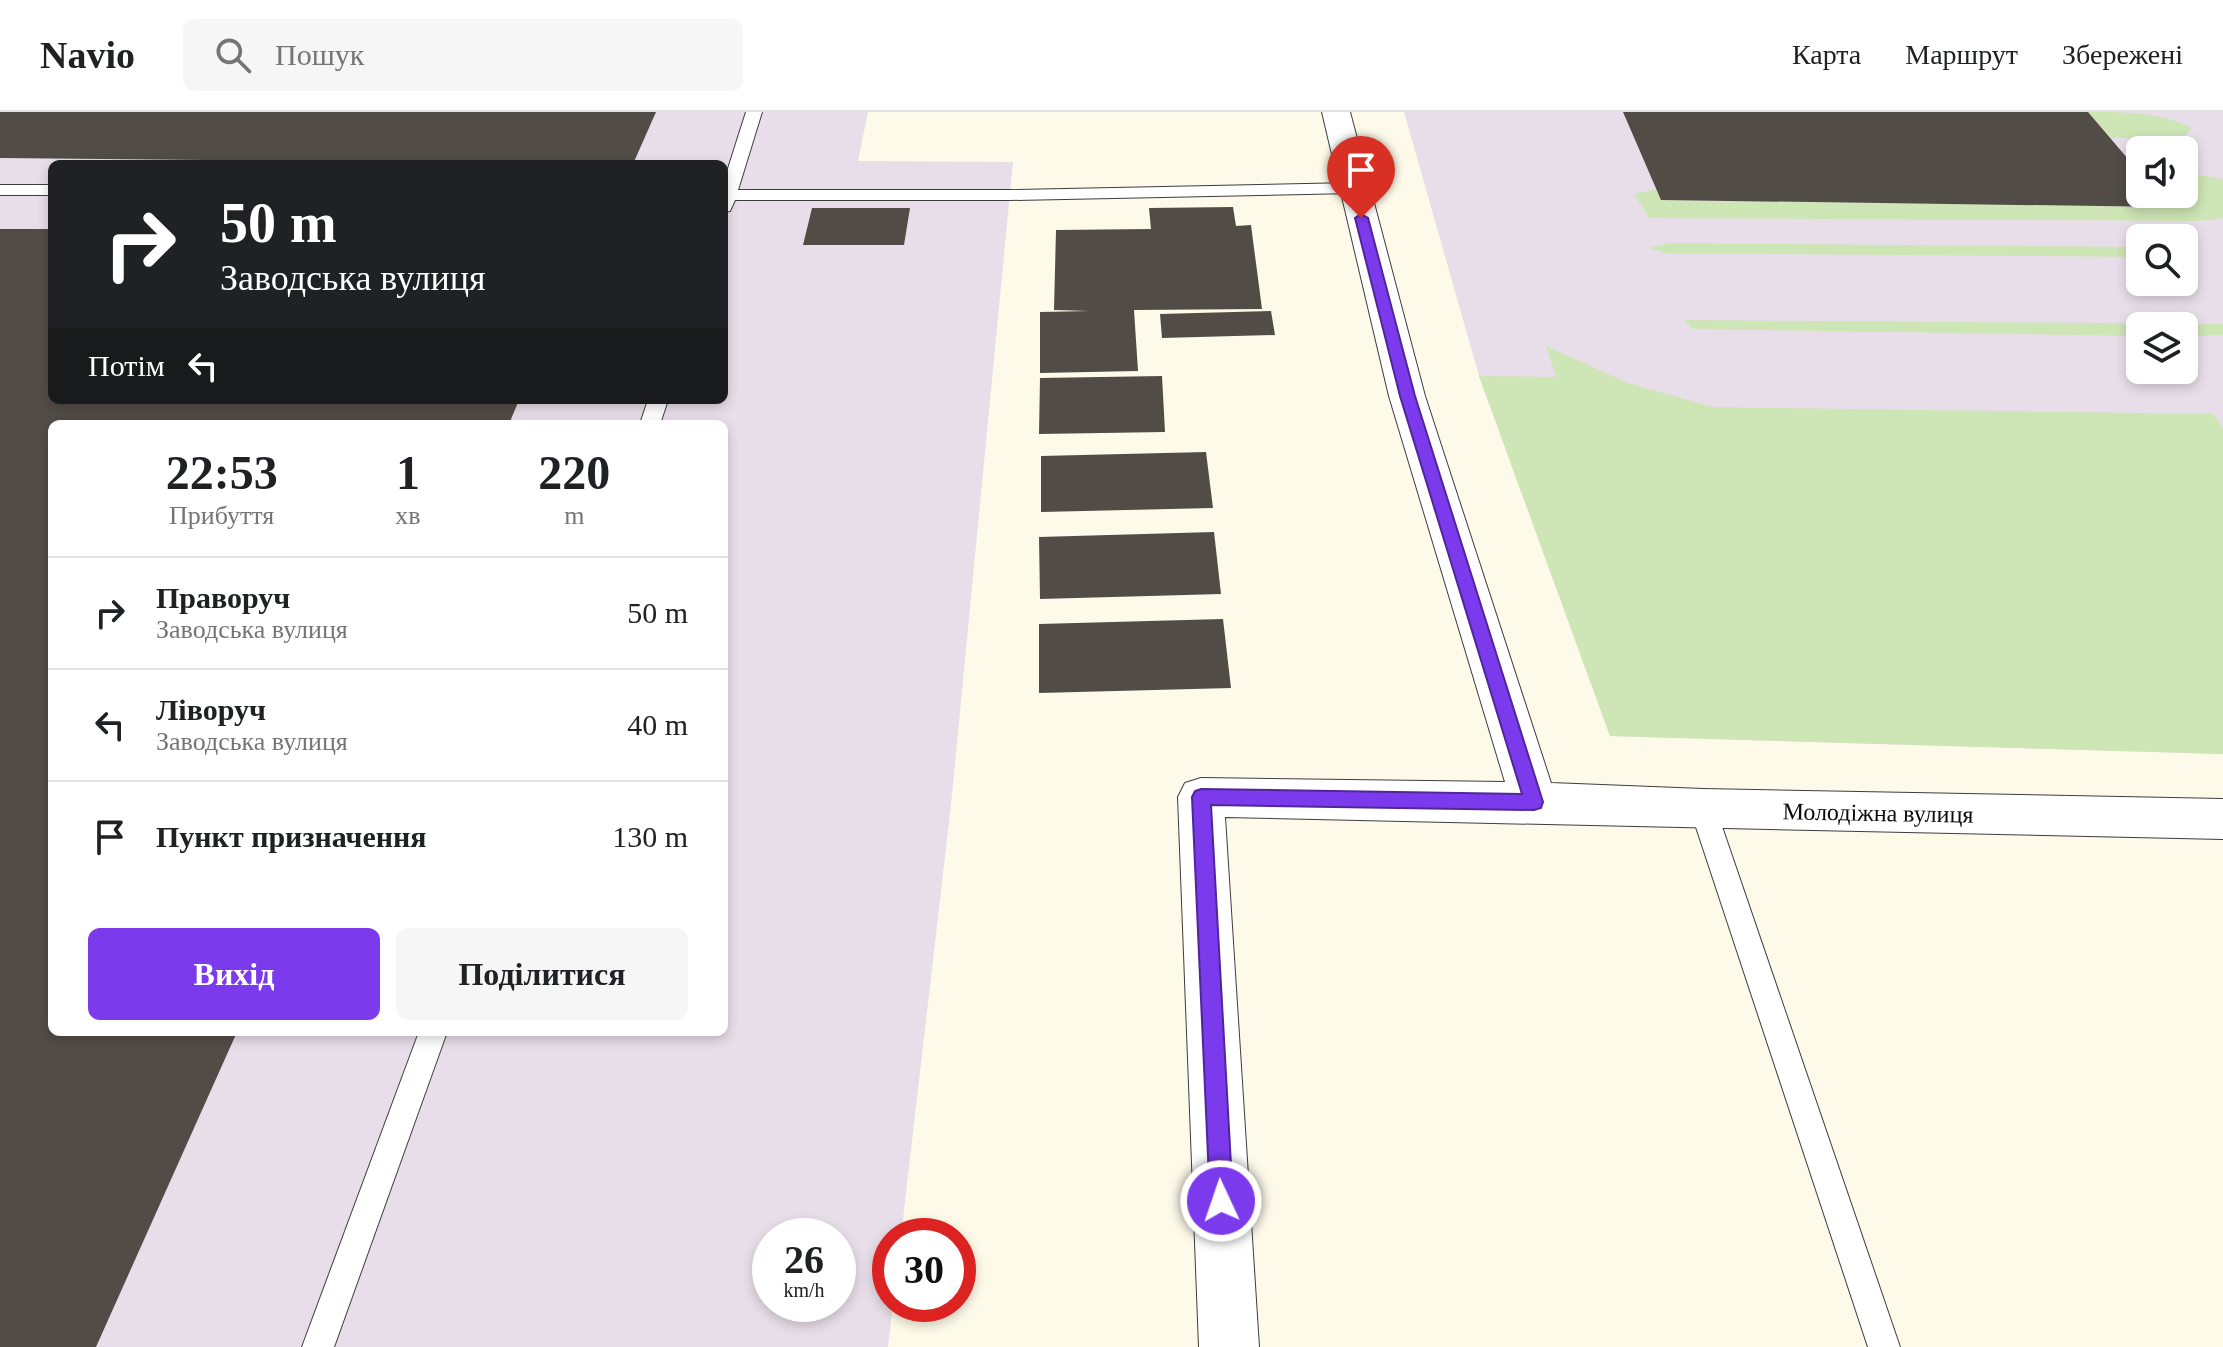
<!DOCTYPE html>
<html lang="uk">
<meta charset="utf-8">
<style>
:root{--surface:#fff;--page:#f6f6f6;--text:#202124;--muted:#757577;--line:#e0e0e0;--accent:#7c3aed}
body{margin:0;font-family:Georgia,serif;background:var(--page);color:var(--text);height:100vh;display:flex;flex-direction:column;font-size:30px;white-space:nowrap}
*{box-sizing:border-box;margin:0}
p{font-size:26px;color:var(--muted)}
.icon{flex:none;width:44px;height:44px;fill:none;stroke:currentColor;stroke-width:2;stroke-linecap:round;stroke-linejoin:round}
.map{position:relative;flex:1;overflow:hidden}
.side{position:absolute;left:48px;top:308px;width:680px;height:616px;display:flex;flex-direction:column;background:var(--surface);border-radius:12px;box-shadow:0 4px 12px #0003}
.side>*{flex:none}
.banner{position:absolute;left:48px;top:48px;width:680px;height:244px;border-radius:12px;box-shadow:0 4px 12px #0003;background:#202124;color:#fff;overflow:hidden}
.controls{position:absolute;left:2126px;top:24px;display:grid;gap:16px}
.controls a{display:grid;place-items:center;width:72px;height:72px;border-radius:12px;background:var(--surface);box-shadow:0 4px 12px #0003;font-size:40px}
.speed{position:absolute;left:752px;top:1106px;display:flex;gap:16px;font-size:40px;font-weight:700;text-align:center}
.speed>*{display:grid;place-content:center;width:104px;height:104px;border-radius:50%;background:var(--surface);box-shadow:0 4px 12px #0003;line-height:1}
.speed small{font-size:20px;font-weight:400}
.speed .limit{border:12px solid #d22;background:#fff;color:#111}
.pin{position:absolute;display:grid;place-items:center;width:68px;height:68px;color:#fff;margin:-82px -34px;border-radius:50% 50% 50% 0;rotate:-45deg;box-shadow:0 0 8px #0007}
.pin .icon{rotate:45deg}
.me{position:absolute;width:88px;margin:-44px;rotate:357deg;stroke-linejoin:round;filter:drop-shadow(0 0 6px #0008)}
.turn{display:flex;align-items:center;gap:28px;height:168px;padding:0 40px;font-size:36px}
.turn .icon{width:104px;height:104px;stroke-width:2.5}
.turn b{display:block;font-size:56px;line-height:68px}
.then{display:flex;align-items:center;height:76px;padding:0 40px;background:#0003;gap:16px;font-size:30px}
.eta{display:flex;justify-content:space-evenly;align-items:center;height:136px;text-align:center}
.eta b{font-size:48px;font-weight:700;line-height:56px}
.button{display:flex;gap:16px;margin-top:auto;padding:16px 40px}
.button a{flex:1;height:92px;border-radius:12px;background:var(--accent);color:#fff;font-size:32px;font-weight:700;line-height:92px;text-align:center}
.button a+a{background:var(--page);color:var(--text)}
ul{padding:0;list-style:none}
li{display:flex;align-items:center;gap:24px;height:112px;padding:0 40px;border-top:2px solid var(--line)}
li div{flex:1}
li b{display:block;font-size:30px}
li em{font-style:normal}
header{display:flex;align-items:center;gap:48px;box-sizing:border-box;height:112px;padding:0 40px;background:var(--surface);border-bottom:2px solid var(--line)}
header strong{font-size:38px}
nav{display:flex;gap:44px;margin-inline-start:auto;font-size:28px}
.search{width:560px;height:72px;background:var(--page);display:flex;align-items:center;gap:20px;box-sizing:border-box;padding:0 28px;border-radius:12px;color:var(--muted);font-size:30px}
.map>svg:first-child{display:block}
</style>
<header>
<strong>Navio</strong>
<div class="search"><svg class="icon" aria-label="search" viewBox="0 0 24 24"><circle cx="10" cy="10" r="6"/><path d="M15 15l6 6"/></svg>Пошук</div>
<nav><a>Карта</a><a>Маршрут</a><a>Збережені</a></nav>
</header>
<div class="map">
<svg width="2223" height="1235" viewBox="0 0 2223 1235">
<rect width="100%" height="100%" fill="#fefae9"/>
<g fill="#e8dee9" fill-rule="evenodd">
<path d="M0,0H868L858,49L1013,50L951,693L901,1124H890V1192H893L888,1235H0ZM52,52H724V288H52ZM52,312H724V920H52ZM770,1124H838V1192H770Z"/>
<path d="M1404,0H2223V642L1610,624L1479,264ZM2140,38H2184V82H2140ZM2140,126H2184V170H2140ZM2140,214H2184V258H2140Z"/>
</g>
<g fill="#cee5b5">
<path d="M2088,0C2127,0 2160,0 2192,16L2182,27L2111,26Z"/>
<polygon points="2184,60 2223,67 2223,106 2200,109 1649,106 1634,82 1656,77 1661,88 2167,95 2157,82 2184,82"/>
<polygon points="1669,131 2140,135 2140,145 1666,141 1649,136"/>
<polygon points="1684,208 2223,212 2223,223 2184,224 2184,214 2140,214 2140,224 1693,217"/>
<polygon points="1546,234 1628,271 1713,295 2213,302 2223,315 2223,642 1610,624 1479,264 1556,265"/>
</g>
<g fill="#524c47">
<polygon points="0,0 656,0 633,52 0,46"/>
<polygon points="1623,0 2088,0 2140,61 2140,82 2157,82 2168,95 1661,88"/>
<polygon points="1233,95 1236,114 1251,113 1262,197 1134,198 1138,259 1040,261 1040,200 1089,199 1054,198 1056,118 1151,117 1149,96"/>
<polygon points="812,96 910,96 904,133 803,133"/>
<polygon points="0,117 52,117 52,288 519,288 509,312 52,312 52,920 237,920 96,1235 0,1235"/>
<polygon points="1271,199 1275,223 1162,226 1160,202"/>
<polygon points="1162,264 1165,320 1039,322 1040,266"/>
<polygon points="1206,340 1213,396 1041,400 1041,344"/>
<polygon points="1214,420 1221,482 1040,487 1039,425"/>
<polygon points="1223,507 1231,576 1039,581 1039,512"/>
</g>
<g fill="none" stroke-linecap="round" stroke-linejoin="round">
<g stroke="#3d3d3d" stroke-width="2">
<g id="service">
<polygon points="746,0 762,0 738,78 1010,78 1353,71 1361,76 1353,81 1010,88 735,88 730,99 724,100 724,69"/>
<rect x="0" y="73" width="52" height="10"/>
<polygon points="648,288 668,288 660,312 640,312"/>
<polygon points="1703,686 1712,689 1716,697 1900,1235 1868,1235 1690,697 1694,689"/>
<polygon points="419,920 447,920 334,1235 302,1235"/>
</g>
</g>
<g stroke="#3d3d3d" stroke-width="2">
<polygon id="minor" points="1322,0 1350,0 1425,284 1551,671 1703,677 2223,687 2223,727 1225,705 1259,1235 1199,1235 1178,685 1185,671 1201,666 1505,670 1389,284"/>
</g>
<use href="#service" fill="#fff" fill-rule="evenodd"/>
<use href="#minor" fill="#fff" fill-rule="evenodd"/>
</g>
<polygon fill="#7c3aed" stroke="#51269a" stroke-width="2" points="1361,102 1368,106 1415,284 1543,690 1541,696 1534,698 1211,693 1233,1089 1230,1097 1221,1100 1213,1097 1210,1089 1192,685 1195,679 1201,677 1522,682 1400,284 1355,106"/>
<g text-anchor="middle" stroke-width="8" stroke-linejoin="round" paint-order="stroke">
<g font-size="24" fill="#0a0a0a" stroke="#fff">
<text transform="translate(1878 701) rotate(1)" y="8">Молодіжна вулиця</text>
</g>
</g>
</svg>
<div class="controls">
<a><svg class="icon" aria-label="sound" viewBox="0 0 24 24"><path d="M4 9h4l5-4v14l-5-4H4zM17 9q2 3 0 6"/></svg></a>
<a><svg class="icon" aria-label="search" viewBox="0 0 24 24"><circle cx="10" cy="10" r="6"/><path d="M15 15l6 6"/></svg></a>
<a><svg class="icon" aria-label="layers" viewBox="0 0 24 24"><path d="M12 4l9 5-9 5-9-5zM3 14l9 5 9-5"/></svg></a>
</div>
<div class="speed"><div>26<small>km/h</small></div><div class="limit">30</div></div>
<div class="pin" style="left:1361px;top:106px;background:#d93025"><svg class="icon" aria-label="arrive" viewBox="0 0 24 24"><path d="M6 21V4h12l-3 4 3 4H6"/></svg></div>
<svg class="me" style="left:1221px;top:1089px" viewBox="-20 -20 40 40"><circle r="17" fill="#7c3aed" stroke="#fff" stroke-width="3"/><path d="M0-11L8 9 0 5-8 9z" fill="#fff"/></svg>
<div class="banner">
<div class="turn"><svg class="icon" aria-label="right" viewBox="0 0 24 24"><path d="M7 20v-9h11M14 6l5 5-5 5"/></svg><div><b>50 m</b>Заводська вулиця</div></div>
<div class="then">Потім<svg class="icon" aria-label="left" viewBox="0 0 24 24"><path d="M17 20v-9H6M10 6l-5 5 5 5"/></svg></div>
</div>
<section class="side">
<div class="eta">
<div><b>22:53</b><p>Прибуття</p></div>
<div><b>1</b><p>хв</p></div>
<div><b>220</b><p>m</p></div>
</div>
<ul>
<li><svg class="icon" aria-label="right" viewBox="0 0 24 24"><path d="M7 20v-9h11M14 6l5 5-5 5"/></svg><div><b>Праворуч</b><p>Заводська вулиця</p></div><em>50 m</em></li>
<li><svg class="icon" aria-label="left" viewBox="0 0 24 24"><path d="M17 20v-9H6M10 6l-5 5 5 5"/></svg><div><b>Ліворуч</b><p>Заводська вулиця</p></div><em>40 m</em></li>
<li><svg class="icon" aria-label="arrive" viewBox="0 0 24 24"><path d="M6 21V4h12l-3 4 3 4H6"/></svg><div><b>Пункт призначення</b></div><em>130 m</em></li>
</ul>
<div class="button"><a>Вихід</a><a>Поділитися</a></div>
</section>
</div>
